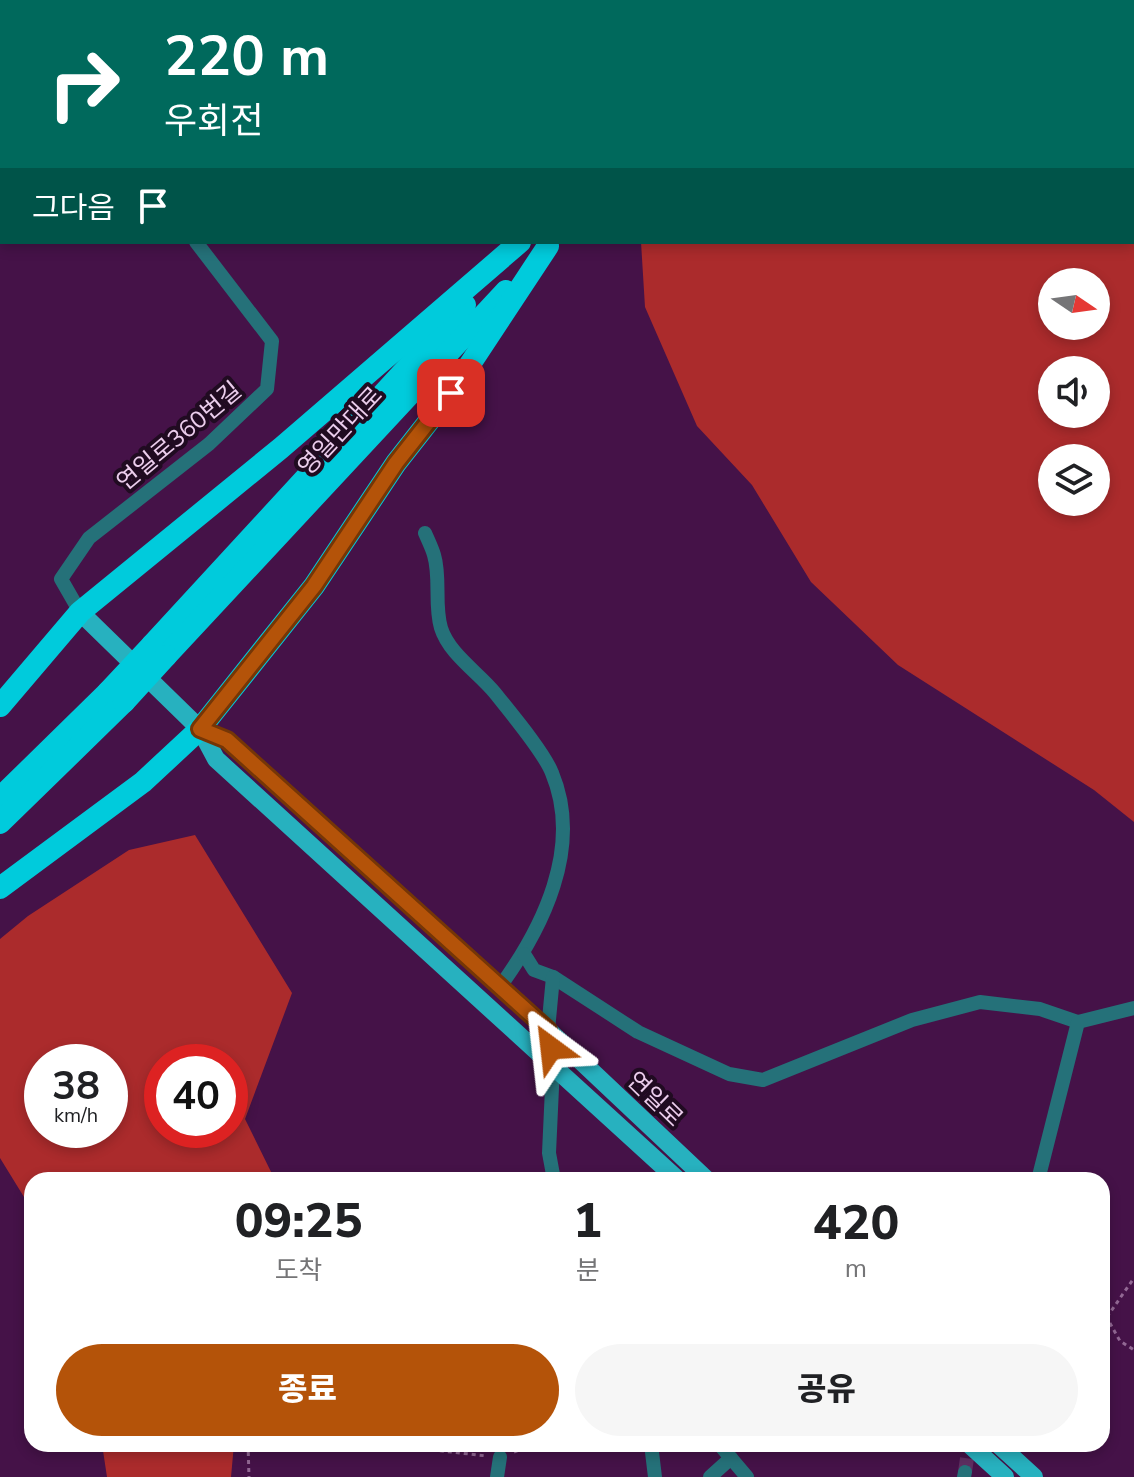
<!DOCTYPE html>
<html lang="ko">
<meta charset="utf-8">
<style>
:root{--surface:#fff;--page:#f6f6f6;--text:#202124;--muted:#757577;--accent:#b45309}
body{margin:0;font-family:"Nunito Sans","Noto Sans KR",sans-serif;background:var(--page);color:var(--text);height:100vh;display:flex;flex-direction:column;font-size:30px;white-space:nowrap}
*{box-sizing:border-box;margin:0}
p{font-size:26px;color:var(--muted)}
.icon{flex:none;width:44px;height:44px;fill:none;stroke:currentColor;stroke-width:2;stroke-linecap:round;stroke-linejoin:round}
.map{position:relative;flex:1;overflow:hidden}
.details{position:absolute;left:24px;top:1172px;width:1086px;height:280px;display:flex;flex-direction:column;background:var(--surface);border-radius:24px;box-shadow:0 4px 12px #0003}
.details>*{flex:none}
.banner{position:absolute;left:0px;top:0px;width:1134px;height:244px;box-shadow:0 4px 12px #0003;background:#00695c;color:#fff;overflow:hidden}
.needle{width:52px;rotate:103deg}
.buttons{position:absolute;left:1038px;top:268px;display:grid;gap:16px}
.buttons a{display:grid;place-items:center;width:72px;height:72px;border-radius:50%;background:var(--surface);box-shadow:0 4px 12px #0003;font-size:40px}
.speed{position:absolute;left:24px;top:1044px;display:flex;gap:16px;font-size:40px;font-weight:700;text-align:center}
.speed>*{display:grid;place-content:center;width:104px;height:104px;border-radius:50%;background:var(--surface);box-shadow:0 4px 12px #0003;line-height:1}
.speed small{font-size:20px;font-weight:400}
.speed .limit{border:12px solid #d22;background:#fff;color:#111}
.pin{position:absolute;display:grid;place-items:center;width:68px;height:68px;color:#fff;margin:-34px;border-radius:16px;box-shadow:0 4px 12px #0006}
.me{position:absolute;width:88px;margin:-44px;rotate:330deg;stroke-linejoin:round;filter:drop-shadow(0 0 6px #0008)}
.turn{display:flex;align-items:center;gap:28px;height:168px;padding:0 32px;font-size:36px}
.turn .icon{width:104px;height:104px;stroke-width:2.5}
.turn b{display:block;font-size:56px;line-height:68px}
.then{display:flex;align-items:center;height:76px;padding:0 32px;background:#0003;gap:16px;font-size:30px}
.eta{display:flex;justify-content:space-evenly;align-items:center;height:136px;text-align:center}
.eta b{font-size:48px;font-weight:800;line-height:56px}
.action{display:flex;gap:16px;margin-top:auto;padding:16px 32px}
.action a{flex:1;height:92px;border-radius:48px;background:var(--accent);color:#fff;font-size:32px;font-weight:800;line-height:92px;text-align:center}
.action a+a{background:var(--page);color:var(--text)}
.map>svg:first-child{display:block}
</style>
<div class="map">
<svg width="1134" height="1477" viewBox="0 0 1134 1477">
<rect width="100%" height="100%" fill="#451248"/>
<g fill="#ab2b2c" fill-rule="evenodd">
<path d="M614,0H1134V822L1094,790L898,665L811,582L752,485L697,426L645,307L641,242H1132V2ZM1052,282H1096V326H1052ZM1052,370H1096V414H1052ZM1052,458H1096V502H1052Z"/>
<path d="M195,835L292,993L245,1119L275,1180H32V1210L0,1158V939L28,916L129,850ZM42,1062H110V1130H42ZM162,1062H230V1130H162Z"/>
<polygon points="102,1444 234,1444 231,1477 107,1477"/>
</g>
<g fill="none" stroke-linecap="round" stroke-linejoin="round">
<polyline stroke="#5e2e61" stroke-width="14" stroke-dasharray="14 7" stroke-linecap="butt" points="965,1472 969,1444"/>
<g stroke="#926894" stroke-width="3" stroke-dasharray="4 4" stroke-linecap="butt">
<polyline points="1102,1309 1120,1341 1134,1350"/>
<polyline points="1107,1317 1134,1278"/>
<polyline points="248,1444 249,1477"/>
<polyline points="424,1449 487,1456"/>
<polyline points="514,1452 537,1444"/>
</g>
<g stroke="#257179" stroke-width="14">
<polyline points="0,20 2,22"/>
<path d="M425,533C428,540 432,548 434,555C441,578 434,605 441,628C449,654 479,673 495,693C510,712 544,752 552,773C583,847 543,928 499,988"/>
<polyline points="80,612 61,579 89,538 209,444 267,389 272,341 196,242"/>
<polyline points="524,954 534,970 553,977 638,1032 729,1074 763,1080 912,1020 980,1002 1040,1009 1078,1022"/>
<polyline points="553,977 548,1030 553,1066 549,1153 554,1180"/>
<polyline points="1038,1180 1078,1022 1134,1008"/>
<polyline points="651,1444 655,1477"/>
<polyline points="719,1444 747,1477"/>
<polyline points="497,1477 500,1457"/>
<polyline points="710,1477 731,1458"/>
<polyline points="964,1477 965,1472"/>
</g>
<g stroke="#27b1bf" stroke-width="18">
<polyline points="80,612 200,729"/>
<polyline points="678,1180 216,759 200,729 227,740 548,1030 707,1180"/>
<polyline points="969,1444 1005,1477"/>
<polyline points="998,1444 1034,1477"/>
</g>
<g stroke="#00cbdc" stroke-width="22">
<polyline points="742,2 744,0"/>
<polyline points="778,2 779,0"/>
<polyline points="152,645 465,305"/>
<polyline points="166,656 506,291"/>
<polyline points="0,706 80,612 281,448 520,242"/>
<polyline points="0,798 108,692"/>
<polyline points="0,823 124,702"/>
<polyline points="0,888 143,782 200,729 314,586 396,463 451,393 548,246"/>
</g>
<g stroke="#00cbdc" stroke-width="22">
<polyline points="108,692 152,645"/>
<polyline points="124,702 166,656"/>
</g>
</g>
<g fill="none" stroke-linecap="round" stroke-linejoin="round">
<g stroke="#753606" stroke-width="20">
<polyline id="route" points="451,393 396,463 314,586 200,729 227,740 548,1030 551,1048"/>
</g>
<use href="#route" stroke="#b45309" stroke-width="14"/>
</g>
<g text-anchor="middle" stroke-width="8" stroke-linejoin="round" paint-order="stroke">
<g font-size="24" fill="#ebcdec" stroke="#200b21">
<text transform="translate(340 431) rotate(-47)" y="8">영일만대로</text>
<text transform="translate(179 436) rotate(-40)" y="8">연일로360번길</text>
<text transform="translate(655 1099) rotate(44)" y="8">연일로</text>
</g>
</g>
</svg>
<div class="buttons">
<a><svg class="needle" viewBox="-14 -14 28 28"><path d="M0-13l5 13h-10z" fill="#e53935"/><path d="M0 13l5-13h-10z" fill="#757577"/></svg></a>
<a><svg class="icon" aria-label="sound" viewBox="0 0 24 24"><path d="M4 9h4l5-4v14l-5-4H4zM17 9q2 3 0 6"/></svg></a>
<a><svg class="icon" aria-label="layers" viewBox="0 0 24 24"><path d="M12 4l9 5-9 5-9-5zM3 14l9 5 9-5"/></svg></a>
</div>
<div class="speed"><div>38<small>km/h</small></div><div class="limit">40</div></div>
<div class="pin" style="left:451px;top:393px;background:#d93025"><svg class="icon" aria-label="arrive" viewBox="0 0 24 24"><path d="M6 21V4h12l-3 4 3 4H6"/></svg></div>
<svg class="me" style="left:551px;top:1048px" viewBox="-20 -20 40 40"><path d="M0-17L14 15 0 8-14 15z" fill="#b45309" stroke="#fff" stroke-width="4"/></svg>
<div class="banner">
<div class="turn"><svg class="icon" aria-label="right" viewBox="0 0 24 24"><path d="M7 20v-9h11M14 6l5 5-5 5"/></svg><div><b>220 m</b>우회전</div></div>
<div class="then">그다음<svg class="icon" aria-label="arrive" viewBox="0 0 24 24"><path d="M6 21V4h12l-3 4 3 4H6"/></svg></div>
</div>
<section class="details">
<div class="eta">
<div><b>09:25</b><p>도착</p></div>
<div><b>1</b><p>분</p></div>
<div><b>420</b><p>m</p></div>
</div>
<div class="action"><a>종료</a><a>공유</a></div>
</section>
</div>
